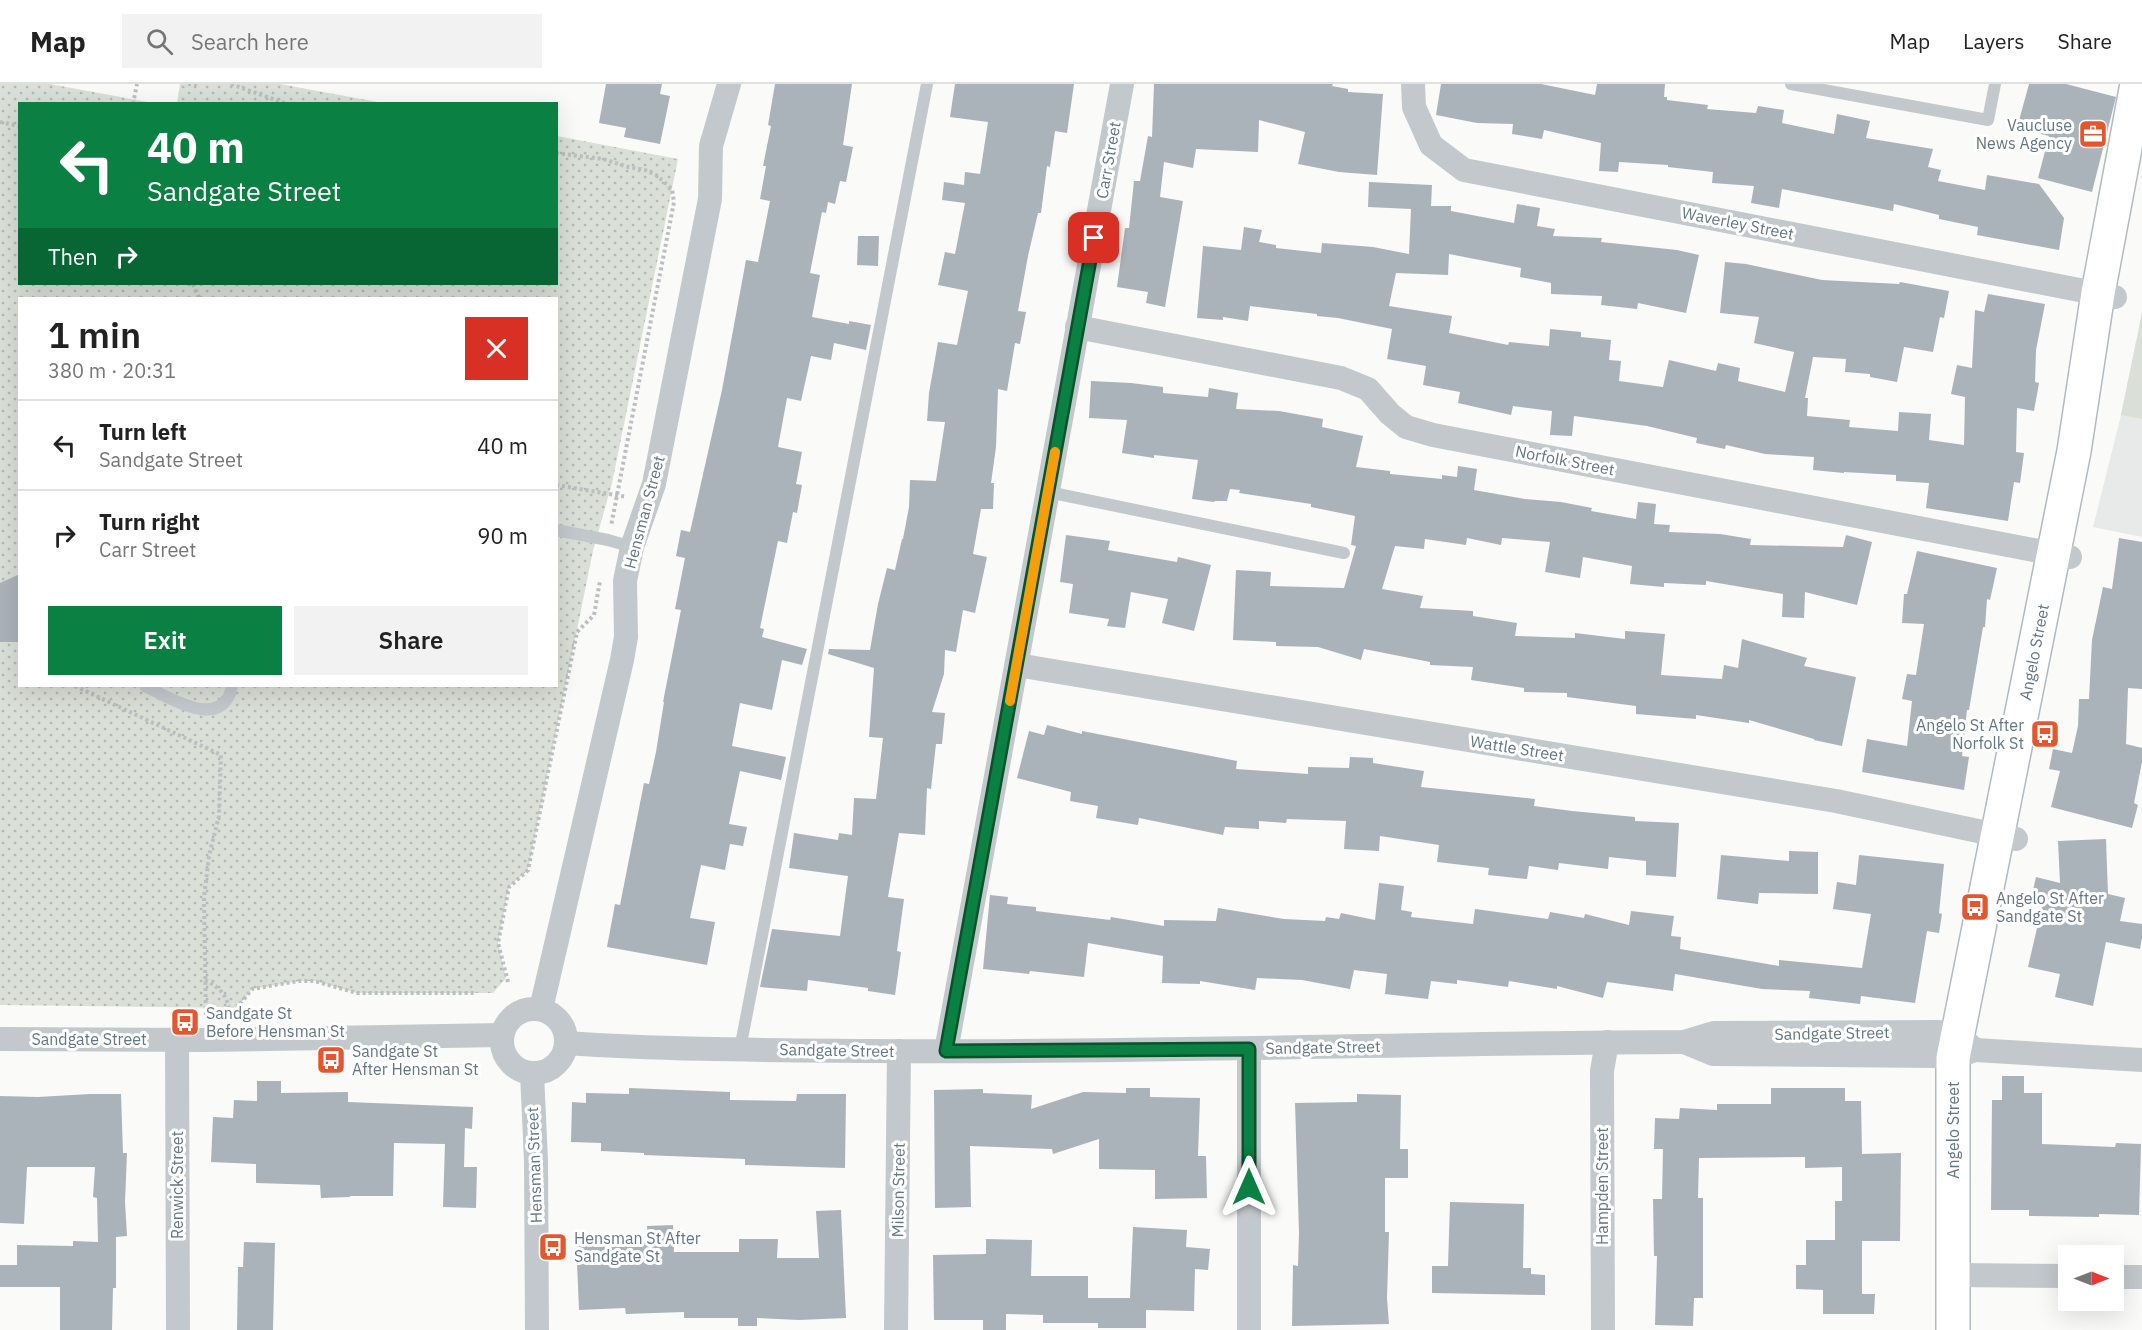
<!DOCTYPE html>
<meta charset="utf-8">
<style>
:root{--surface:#fff;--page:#f2f2f2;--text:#222;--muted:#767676;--line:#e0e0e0;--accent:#0b8043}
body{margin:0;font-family:"IBM Plex Sans",sans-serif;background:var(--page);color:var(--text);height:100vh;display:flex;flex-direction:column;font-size:22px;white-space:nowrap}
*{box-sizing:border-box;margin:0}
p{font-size:20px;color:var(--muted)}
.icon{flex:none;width:33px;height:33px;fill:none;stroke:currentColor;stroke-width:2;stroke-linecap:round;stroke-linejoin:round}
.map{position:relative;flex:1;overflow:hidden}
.panel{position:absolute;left:18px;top:213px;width:540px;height:390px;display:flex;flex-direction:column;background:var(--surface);border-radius:0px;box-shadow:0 6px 24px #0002}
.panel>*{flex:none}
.top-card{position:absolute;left:18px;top:18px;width:540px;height:183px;border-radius:0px;box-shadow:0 6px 24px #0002;background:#0b8043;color:#fff;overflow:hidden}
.needle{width:39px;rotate:90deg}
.buttons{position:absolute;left:2058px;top:1161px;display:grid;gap:12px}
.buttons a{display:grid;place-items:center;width:66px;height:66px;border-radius:0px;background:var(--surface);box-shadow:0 6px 24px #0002;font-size:30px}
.pin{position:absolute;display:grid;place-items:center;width:51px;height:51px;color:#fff;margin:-26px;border-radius:12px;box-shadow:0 3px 9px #0006}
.me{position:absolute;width:66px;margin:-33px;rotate:0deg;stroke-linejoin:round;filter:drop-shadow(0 0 4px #0008)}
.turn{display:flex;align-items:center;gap:21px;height:126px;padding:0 30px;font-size:27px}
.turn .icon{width:78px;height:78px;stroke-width:2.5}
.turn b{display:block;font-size:42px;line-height:51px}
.then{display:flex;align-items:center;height:57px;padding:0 30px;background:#0003;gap:12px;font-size:22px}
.round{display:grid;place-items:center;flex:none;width:63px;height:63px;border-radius:0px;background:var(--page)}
.headline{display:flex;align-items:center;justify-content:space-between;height:102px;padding:0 30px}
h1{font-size:36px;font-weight:600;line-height:45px}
.button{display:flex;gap:12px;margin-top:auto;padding:12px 30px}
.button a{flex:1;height:69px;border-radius:0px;background:var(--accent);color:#fff;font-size:24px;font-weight:600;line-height:69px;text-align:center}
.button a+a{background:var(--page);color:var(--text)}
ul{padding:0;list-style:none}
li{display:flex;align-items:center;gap:18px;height:90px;padding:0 30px;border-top:2px solid var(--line)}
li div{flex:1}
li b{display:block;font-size:22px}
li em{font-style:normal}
header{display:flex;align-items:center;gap:36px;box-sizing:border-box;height:84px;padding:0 30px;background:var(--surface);border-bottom:2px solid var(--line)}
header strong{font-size:28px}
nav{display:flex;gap:33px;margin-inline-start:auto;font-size:21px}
.search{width:420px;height:54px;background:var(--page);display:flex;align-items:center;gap:15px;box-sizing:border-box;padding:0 21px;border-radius:0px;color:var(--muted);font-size:22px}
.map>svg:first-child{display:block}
</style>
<header>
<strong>Map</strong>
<div class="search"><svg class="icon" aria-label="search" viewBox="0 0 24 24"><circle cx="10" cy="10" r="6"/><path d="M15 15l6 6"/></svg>Search here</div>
<nav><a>Map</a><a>Layers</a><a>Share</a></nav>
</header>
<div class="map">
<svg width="2142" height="1246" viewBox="0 0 2142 1246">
<defs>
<pattern id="park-dots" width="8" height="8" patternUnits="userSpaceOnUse" patternTransform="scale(1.5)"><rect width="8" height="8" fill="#dadfd7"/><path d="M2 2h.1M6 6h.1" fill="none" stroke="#b4b9b4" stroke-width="1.8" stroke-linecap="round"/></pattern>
</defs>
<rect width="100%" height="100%" fill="#fafaf8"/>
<polygon fill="#e8e9e9" points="2142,229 2142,453 2093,443 2121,331"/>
<polygon fill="#dadfd7" points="2142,229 2142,335 2121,331"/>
<g fill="url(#park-dots)" fill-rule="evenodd">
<path d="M0,0H50L153,19L20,20V200H556L557,52L678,75L612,399L593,467L528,786L509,803L498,859L506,894L493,909H357L314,897H299L252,905L237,924L0,921ZM20,214H556V602H20Z"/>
<polygon points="180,0 280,0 383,19 177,19"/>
</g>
<g fill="#aab3b9">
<polygon points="606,0 662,0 660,10 670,12 660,60 624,53 626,44 599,39"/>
<polygon points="775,0 852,0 843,61 853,63 846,98 840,97 835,120 828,118 826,129 822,128 810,189 820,191 812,233 849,240 849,237 871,241 866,266 834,259 831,276 811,272 801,317 787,314 778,363 802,368 796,400 802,401 797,429 793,428 787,459 778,457 760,544 764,545 762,553 807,565 802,581 782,576 772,626 740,619 732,662 786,673 781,696 740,687 729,740 747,743 743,762 730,760 725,786 701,781 690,834 715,838 707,881 607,863 615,820 620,821 644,699 649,700 656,668 664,618 663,618 681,526 675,525 685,474 676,472 681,446 690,448 722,306 746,176 758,178 770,117 760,115 766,82 763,82 771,42 768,41"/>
<polygon points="955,0 1074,0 1067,49 1055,47 1050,83 1047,82 1041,129 1038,129 1028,172 1018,227 1026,228 1020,260 1015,259 1007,307 998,305 996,363 991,399 994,399 993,425 981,425 973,470 987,473 975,529 963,526 956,568 945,566 944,590 932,628 945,629 942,660 936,660 931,705 927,704 925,751 899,749 888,813 904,815 897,867 901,868 895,911 868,907 868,904 808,896 807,907 760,903 772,845 840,852 848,792 789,784 794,749 838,756 839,749 852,751 854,714 876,715 883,654 869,653 874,584 828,570 829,565 870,566 878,520 887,484 895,486 902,455 903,455 909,423 910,396 936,397 945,338 927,337 929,309 938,258 957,261 968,207 938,201 945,168 955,170 965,119 942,116 944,98 964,101 965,88 980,90 988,38 950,33"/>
<polygon points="1154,0 1333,0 1332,2 1348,5 1348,8 1383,10 1377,91 1339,88 1298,80 1305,48 1259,36 1258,68 1196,65 1193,84 1164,78 1160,113 1183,117 1165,223 1146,219 1148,208 1117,203 1125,144 1129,144 1134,97 1140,97 1148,52 1152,53"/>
<polygon points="1441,0 1541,0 1595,11 1597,0 1665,0 1664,13 1667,13 1667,16 1708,21 1707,25 1756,29 1758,22 1784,26 1782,39 1834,50 1837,30 1870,37 1866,54 1933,65 1928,83 1941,86 1938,97 1985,106 1987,91 2039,100 2064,134 2059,166 1977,151 1978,143 1939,135 1939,131 1894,120 1893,127 1782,105 1779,124 1751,119 1754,102 1712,99 1713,88 1668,83 1668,81 1619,78 1618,88 1599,87 1601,59 1544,46 1542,55 1512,50 1513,40 1477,39 1436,31"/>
<polygon points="2029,0 2066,0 2116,13 2092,108 2038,94 2049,52 2017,44"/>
<polygon points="1369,98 1432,101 1431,122 1451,122 1451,127 1514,139 1517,120 1540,124 1537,142 1555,145 1553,152 1602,154 1601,158 1677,166 1699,171 1686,229 1638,219 1637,225 1601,221 1602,212 1551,210 1551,199 1520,193 1521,184 1449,170 1448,191 1396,189 1389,222 1452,232 1449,249 1508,261 1509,258 1549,262 1550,245 1581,248 1581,253 1611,256 1609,276 1621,277 1619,297 1663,303 1669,276 1716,287 1718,279 1740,284 1738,297 1785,308 1794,268 1754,259 1759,233 1720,229 1725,178 1746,180 1822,196 1899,200 1900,198 1949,207 1944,234 1940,233 1933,268 1904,263 1897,298 1870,293 1870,290 1845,288 1846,275 1813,273 1805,314 1808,314 1807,332 1850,336 1849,343 1898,347 1899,328 1931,330 1929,356 1964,361 1965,313 1951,310 1957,281 1972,284 1975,226 1984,228 1988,210 2045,220 2036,266 2035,298 2039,299 2034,327 2017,324 2016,368 2024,369 2020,399 2014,398 2008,437 1926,424 1929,399 1896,397 1896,391 1844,388 1844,389 1813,386 1814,373 1765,370 1726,361 1725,365 1696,359 1697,354 1647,342 1574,332 1572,352 1550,351 1552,327 1513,322 1511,331 1458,319 1460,308 1423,301 1426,282 1387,275 1392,245 1338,234 1317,232 1317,230 1250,222 1248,237 1223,233 1223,236 1197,234 1203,162 1241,166 1244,143 1262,146 1259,158 1276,161 1276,164 1321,169 1322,159 1373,163 1409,170 1411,125 1368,123"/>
<polygon points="858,152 879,152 878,182 857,181"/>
<polygon points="1091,297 1131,299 1163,303 1163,309 1208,313 1209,304 1238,309 1236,325 1279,327 1323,335 1322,343 1363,352 1356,383 1390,387 1390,390 1442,395 1442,391 1457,393 1458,382 1477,385 1474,406 1525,415 1561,418 1592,424 1591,427 1636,435 1638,418 1656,420 1654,440 1670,441 1669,448 1720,450 1751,455 1750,461 1843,463 1846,451 1872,458 1857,521 1805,508 1804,534 1782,533 1783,510 1706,497 1706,501 1664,499 1664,503 1630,500 1632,482 1583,473 1580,494 1545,488 1550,458 1502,454 1501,461 1467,454 1466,461 1425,455 1424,465 1395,462 1382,505 1423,512 1420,524 1473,527 1473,532 1517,539 1515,552 1575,554 1575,549 1625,555 1625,547 1665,550 1661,591 1722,595 1724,581 1738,584 1742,555 1807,574 1804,582 1856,593 1842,662 1814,656 1814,655 1749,636 1749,639 1696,631 1696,635 1636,630 1636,622 1567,613 1567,609 1524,608 1524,604 1471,596 1473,583 1430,581 1430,578 1364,565 1361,576 1318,563 1276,562 1276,558 1233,556 1236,486 1271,488 1270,502 1344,504 1356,462 1351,461 1355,432 1311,423 1311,420 1239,409 1240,406 1230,405 1227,417 1215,417 1214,418 1192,415 1198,376 1154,371 1154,374 1122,369 1127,336 1089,334"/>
<polygon points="1066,451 1110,457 1108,466 1177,478 1178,473 1211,481 1194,547 1162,539 1168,515 1131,508 1125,544 1107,542 1109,535 1069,529 1073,500 1060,498"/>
<polygon points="2119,454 2142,458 2142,605 2128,604 2126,660 2142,664 2142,678 2134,719 2138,721 2132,744 2051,723 2060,687 2049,685 2053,665 2072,669 2078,642 2079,615 2089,615 2092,556 2103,503 2112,505"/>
<polygon points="1917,467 1997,484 1990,516 1987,515 1985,543 1983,543 1969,626 1967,626 1962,672 1969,673 1964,706 1862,688 1867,655 1907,662 1912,617 1902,615 1907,590 1916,591 1924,540 1902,539 1904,510 1907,510"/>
<polygon points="20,490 20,558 0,558 0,499"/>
<polygon points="1047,641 1082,650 1082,647 1237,677 1236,685 1308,690 1308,683 1349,684 1350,673 1373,674 1373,679 1424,687 1421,703 1535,715 1534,722 1572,727 1635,733 1635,737 1679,739 1676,793 1646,791 1646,777 1609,773 1608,785 1559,779 1558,786 1529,782 1527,795 1488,791 1489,784 1437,778 1439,761 1380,752 1379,767 1344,765 1346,737 1287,735 1286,739 1259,737 1259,745 1225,743 1223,751 1139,734 1138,741 1096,734 1098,722 1070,717 1071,708 1017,694 1029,647 1044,651"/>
<polygon points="2106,755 2108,810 2125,814 2120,837 2142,840 2142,854 2140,865 2106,858 2093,922 2055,913 2060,890 2028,883 2043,818 2031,815 2036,793 2060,799 2058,757"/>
<polygon points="1789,767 1818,768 1818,810 1759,809 1758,820 1717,815 1721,771 1789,777"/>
<polygon points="1859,771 1944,780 1939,829 1942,830 1939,849 1927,847 1915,919 1861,912 1860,920 1809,914 1810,907 1762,905 1675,890 1673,907 1607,898 1603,914 1557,902 1557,905 1509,897 1508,903 1457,896 1457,900 1431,897 1428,915 1385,910 1387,890 1354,886 1350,905 1302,896 1257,894 1255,906 1200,897 1200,900 1162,899 1163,872 1088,859 1084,893 1030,887 1029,890 983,885 990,811 1008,813 1007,820 1036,823 1036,827 1110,836 1111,833 1164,842 1164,836 1216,837 1218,824 1284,835 1325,837 1326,833 1339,835 1341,829 1375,836 1379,799 1404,802 1401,826 1412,828 1411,833 1473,840 1475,825 1548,835 1550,828 1584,834 1585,830 1629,841 1631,827 1674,832 1671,852 1681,853 1680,865 1779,882 1779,876 1862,884 1871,830 1833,825 1837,798 1856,801"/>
<polygon points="2002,992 2024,992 2024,1009 2042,1009 2042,1060 2115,1063 2116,1059 2141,1060 2139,1131 2099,1130 2099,1133 2029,1132 2029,1126 1991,1126 1992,1016 2002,1016"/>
<polygon points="257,997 281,997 281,1009 348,1008 348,1018 473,1023 472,1045 465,1044 464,1083 477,1083 476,1124 443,1123 445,1060 394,1059 393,1112 350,1112 350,1113 321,1114 320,1101 256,1099 256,1080 211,1078 213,1033 233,1034 234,1016 257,1017"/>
<polygon points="629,1004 730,1008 730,1016 796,1017 797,1010 846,1010 845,1084 745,1081 745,1075 644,1071 644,1069 601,1067 601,1059 571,1058 572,1018 586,1019 586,1009 629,1010"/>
<polygon points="1126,1004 1150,1004 1150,1013 1200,1014 1198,1072 1206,1072 1207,1114 1155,1115 1155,1086 1099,1085 1099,1055 1053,1070 1052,1065 970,1062 971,1123 935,1124 934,1006 983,1005 983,1009 1032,1011 1031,1025 1083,1008 1126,1009"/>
<polygon points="1771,1004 1845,1004 1845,1017 1861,1017 1862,1070 1901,1069 1900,1157 1862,1157 1862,1210 1875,1210 1874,1230 1823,1230 1823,1206 1796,1205 1796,1181 1806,1181 1806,1156 1835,1156 1835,1117 1842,1117 1842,1083 1805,1084 1805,1073 1699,1074 1698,1114 1703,1114 1703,1214 1694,1214 1693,1242 1655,1241 1657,1172 1654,1172 1653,1115 1662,1115 1663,1065 1654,1065 1655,1034 1679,1035 1680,1024 1717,1026 1717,1020 1771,1020"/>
<polygon points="90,1010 121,1010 123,1069 127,1069 125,1118 127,1152 116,1153 116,1204 113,1204 112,1246 60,1246 60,1203 0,1203 0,1181 17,1181 17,1161 73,1162 73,1157 98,1158 97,1114 93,1113 95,1083 27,1083 24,1140 0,1139 0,1012 38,1013"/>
<polygon points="1357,1010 1401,1011 1400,1065 1408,1065 1408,1094 1385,1094 1385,1148 1389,1148 1387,1214 1389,1240 1292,1242 1293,1181 1298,1182 1299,1149 1295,1019 1357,1018"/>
<polygon points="1450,1118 1524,1120 1523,1184 1531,1184 1531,1190 1545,1191 1545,1211 1432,1209 1432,1182 1448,1182"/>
<polygon points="841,1126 846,1234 799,1236 757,1234 757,1242 738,1242 738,1234 684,1234 684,1228 626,1230 625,1224 579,1226 576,1154 606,1152 607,1161 648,1159 647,1142 673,1141 674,1168 739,1168 739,1155 778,1155 777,1174 819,1174 816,1127"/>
<polygon points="1133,1143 1187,1146 1186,1163 1210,1165 1208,1186 1195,1185 1194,1227 1146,1226 1146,1244 1098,1244 1098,1239 1043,1239 1043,1231 1006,1230 1006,1246 983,1246 983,1236 934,1236 933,1171 986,1170 986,1155 1032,1156 1031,1192 1088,1192 1088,1214 1130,1214"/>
<polygon points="244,1158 275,1159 273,1246 237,1246 238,1183 243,1183"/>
</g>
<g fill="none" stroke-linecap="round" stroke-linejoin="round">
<g stroke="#b3babf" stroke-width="36">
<polyline id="secondary" points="1953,1246 1953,974 2074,367 2098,209 2137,0"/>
</g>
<g stroke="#bbbfc2" stroke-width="4" stroke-dasharray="3 3" stroke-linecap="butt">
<polyline points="188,0 198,0"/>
<polyline points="231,0 287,20"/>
<polyline points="133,20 137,0"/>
<polyline points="0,38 20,42"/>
<polyline points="556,69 603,75 628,83 645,86 656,91 672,105 674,118 611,442"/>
<polyline points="193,200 199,214"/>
<polyline points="556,401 627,413"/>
<polyline points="75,602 221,671 219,732 209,772 204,813 206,935"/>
<path d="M205,896C223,905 230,915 229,935"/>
<polyline points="508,898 498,859 509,803 528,786 577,548 594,531 600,497"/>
<polyline points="229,934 252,905 299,897 314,897 357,909 476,909"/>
</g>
<g stroke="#c3c8cc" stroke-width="12">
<polyline points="1791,0 1988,36 1995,0"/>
<polyline points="1048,408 1344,469"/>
<polyline points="556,446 608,456 632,463"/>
<path d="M145,602C164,611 211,641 227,615C230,612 231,606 232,602"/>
<polyline points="740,965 927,0"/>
</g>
<g stroke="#c3c8cc" stroke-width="24">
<polyline points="1413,0 1414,23 1431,61 1464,86 2115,213"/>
<polyline points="1077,243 1341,294 1368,305 1390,330 1406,343 1433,351 2070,473"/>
<polyline points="1017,581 1836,717 2016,755"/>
<polyline points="541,925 622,576 626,553 625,497 632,463 654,400 710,115 711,62 729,0"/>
<circle cx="534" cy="957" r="32"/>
<polyline points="0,955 206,956 502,951"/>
<polyline points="177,955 178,1246"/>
<polyline points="1684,958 1713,970 1934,972 1953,974 1975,966 2142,976"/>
<path d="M566,959C669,966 772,966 875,967C1145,969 1414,959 1684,958L1714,949L1937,948L1957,950L1975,966"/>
<polyline points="1249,965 1249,1246"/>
<polyline points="946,967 1122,0"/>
<polyline points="532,989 536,1077 537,1246"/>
<polyline points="1953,1191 2068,1192"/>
<polyline points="2114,1193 2142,1193"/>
<polyline points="896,1246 899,967"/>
<polyline points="1603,1246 1602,987 1607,958"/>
</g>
<use href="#secondary" stroke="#fff" stroke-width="33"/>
</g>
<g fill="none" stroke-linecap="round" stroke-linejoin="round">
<g stroke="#07532c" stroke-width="15">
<polyline id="route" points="1094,154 946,967 1249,965 1249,1103"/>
</g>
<use href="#route" stroke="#0b8043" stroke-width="10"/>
<polyline stroke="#f59e0b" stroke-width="10" points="1010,617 1055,368"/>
</g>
<defs>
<g id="office-square" transform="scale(1.5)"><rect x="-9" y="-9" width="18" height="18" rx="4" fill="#e4572e" stroke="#fff"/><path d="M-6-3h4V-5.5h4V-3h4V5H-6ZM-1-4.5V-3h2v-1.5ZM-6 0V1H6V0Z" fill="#fff"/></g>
<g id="bus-square" transform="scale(1.5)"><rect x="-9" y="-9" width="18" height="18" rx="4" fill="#e4572e" stroke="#fff"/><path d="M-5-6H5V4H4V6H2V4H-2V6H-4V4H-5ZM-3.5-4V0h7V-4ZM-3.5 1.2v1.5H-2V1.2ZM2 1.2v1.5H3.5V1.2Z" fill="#fff"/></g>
</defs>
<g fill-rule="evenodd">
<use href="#office-square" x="2093" y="50"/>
<use href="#bus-square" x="2045" y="650"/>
<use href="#bus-square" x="1975" y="823"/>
<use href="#bus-square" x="185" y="938"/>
<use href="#bus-square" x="331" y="976"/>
<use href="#bus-square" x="553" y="1163"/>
</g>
<g text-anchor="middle" stroke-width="6" stroke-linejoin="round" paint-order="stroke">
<g font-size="16" fill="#657683" stroke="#fff" text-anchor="start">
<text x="2072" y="47" text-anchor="end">Vaucluse<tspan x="2072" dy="18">News Agency</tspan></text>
<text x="2024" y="647" text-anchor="end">Angelo St After<tspan x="2024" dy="18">Norfolk St</tspan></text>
<text x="1996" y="820">Angelo St After<tspan x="1996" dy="18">Sandgate St</tspan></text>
<text x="206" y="935">Sandgate St<tspan x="206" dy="18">Before Hensman St</tspan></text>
<text x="352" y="973">Sandgate St<tspan x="352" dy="18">After Hensman St</tspan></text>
<text x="574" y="1160">Hensman St After<tspan x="574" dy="18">Sandgate St</tspan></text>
</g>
<g font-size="16" fill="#657683" stroke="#fff">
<text transform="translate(1108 76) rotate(-80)" y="6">Carr Street</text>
<text transform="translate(1738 139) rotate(11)" y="6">Waverley Street</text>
<text transform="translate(1565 376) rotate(11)" y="6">Norfolk Street</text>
<text transform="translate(644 428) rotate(-75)" y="6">Hensman Street</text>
<text transform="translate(2034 568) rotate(-79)" y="6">Angelo Street</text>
<text transform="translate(1517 664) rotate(9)" y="6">Wattle Street</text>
<text transform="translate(1832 949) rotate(-1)" y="6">Sandgate Street</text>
<text x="89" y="961">Sandgate Street</text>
<text transform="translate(1323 963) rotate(-1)" y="6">Sandgate Street</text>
<text transform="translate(837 966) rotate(1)" y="6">Sandgate Street</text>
<text transform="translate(1953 1046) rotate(-90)" y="6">Angelo Street</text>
<text transform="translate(534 1081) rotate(-92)" y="6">Hensman Street</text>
<text transform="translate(177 1101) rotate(-90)" y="6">Renwick Street</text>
<text transform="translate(1602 1102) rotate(-90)" y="6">Hampden Street</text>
<text transform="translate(898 1106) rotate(-89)" y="6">Milson Street</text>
</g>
</g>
</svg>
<div class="buttons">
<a><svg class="needle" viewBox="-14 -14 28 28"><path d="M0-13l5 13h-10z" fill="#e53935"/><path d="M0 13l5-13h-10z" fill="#767676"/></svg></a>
</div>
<div class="pin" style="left:1094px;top:154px;background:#d93025"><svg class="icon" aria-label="arrive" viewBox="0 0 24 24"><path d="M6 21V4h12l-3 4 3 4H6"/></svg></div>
<svg class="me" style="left:1249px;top:1103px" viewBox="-20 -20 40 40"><path d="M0-17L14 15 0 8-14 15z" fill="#0b8043" stroke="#fff" stroke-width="4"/></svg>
<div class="top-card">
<div class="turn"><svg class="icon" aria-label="left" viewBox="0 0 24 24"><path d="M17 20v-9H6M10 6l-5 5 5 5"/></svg><div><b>40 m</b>Sandgate Street</div></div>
<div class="then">Then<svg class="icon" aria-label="right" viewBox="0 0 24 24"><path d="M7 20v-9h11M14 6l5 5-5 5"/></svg></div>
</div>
<section class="panel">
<div class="headline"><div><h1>1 min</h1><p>380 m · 20:31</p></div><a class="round" style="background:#d93025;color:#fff"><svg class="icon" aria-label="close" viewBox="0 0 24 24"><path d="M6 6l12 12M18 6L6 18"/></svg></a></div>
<ul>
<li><svg class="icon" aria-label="left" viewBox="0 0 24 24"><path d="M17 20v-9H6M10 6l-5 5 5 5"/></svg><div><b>Turn left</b><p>Sandgate Street</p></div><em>40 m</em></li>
<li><svg class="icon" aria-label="right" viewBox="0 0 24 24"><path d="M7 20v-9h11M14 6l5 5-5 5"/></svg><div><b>Turn right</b><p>Carr Street</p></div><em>90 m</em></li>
</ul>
<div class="button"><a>Exit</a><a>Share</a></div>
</section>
</div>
